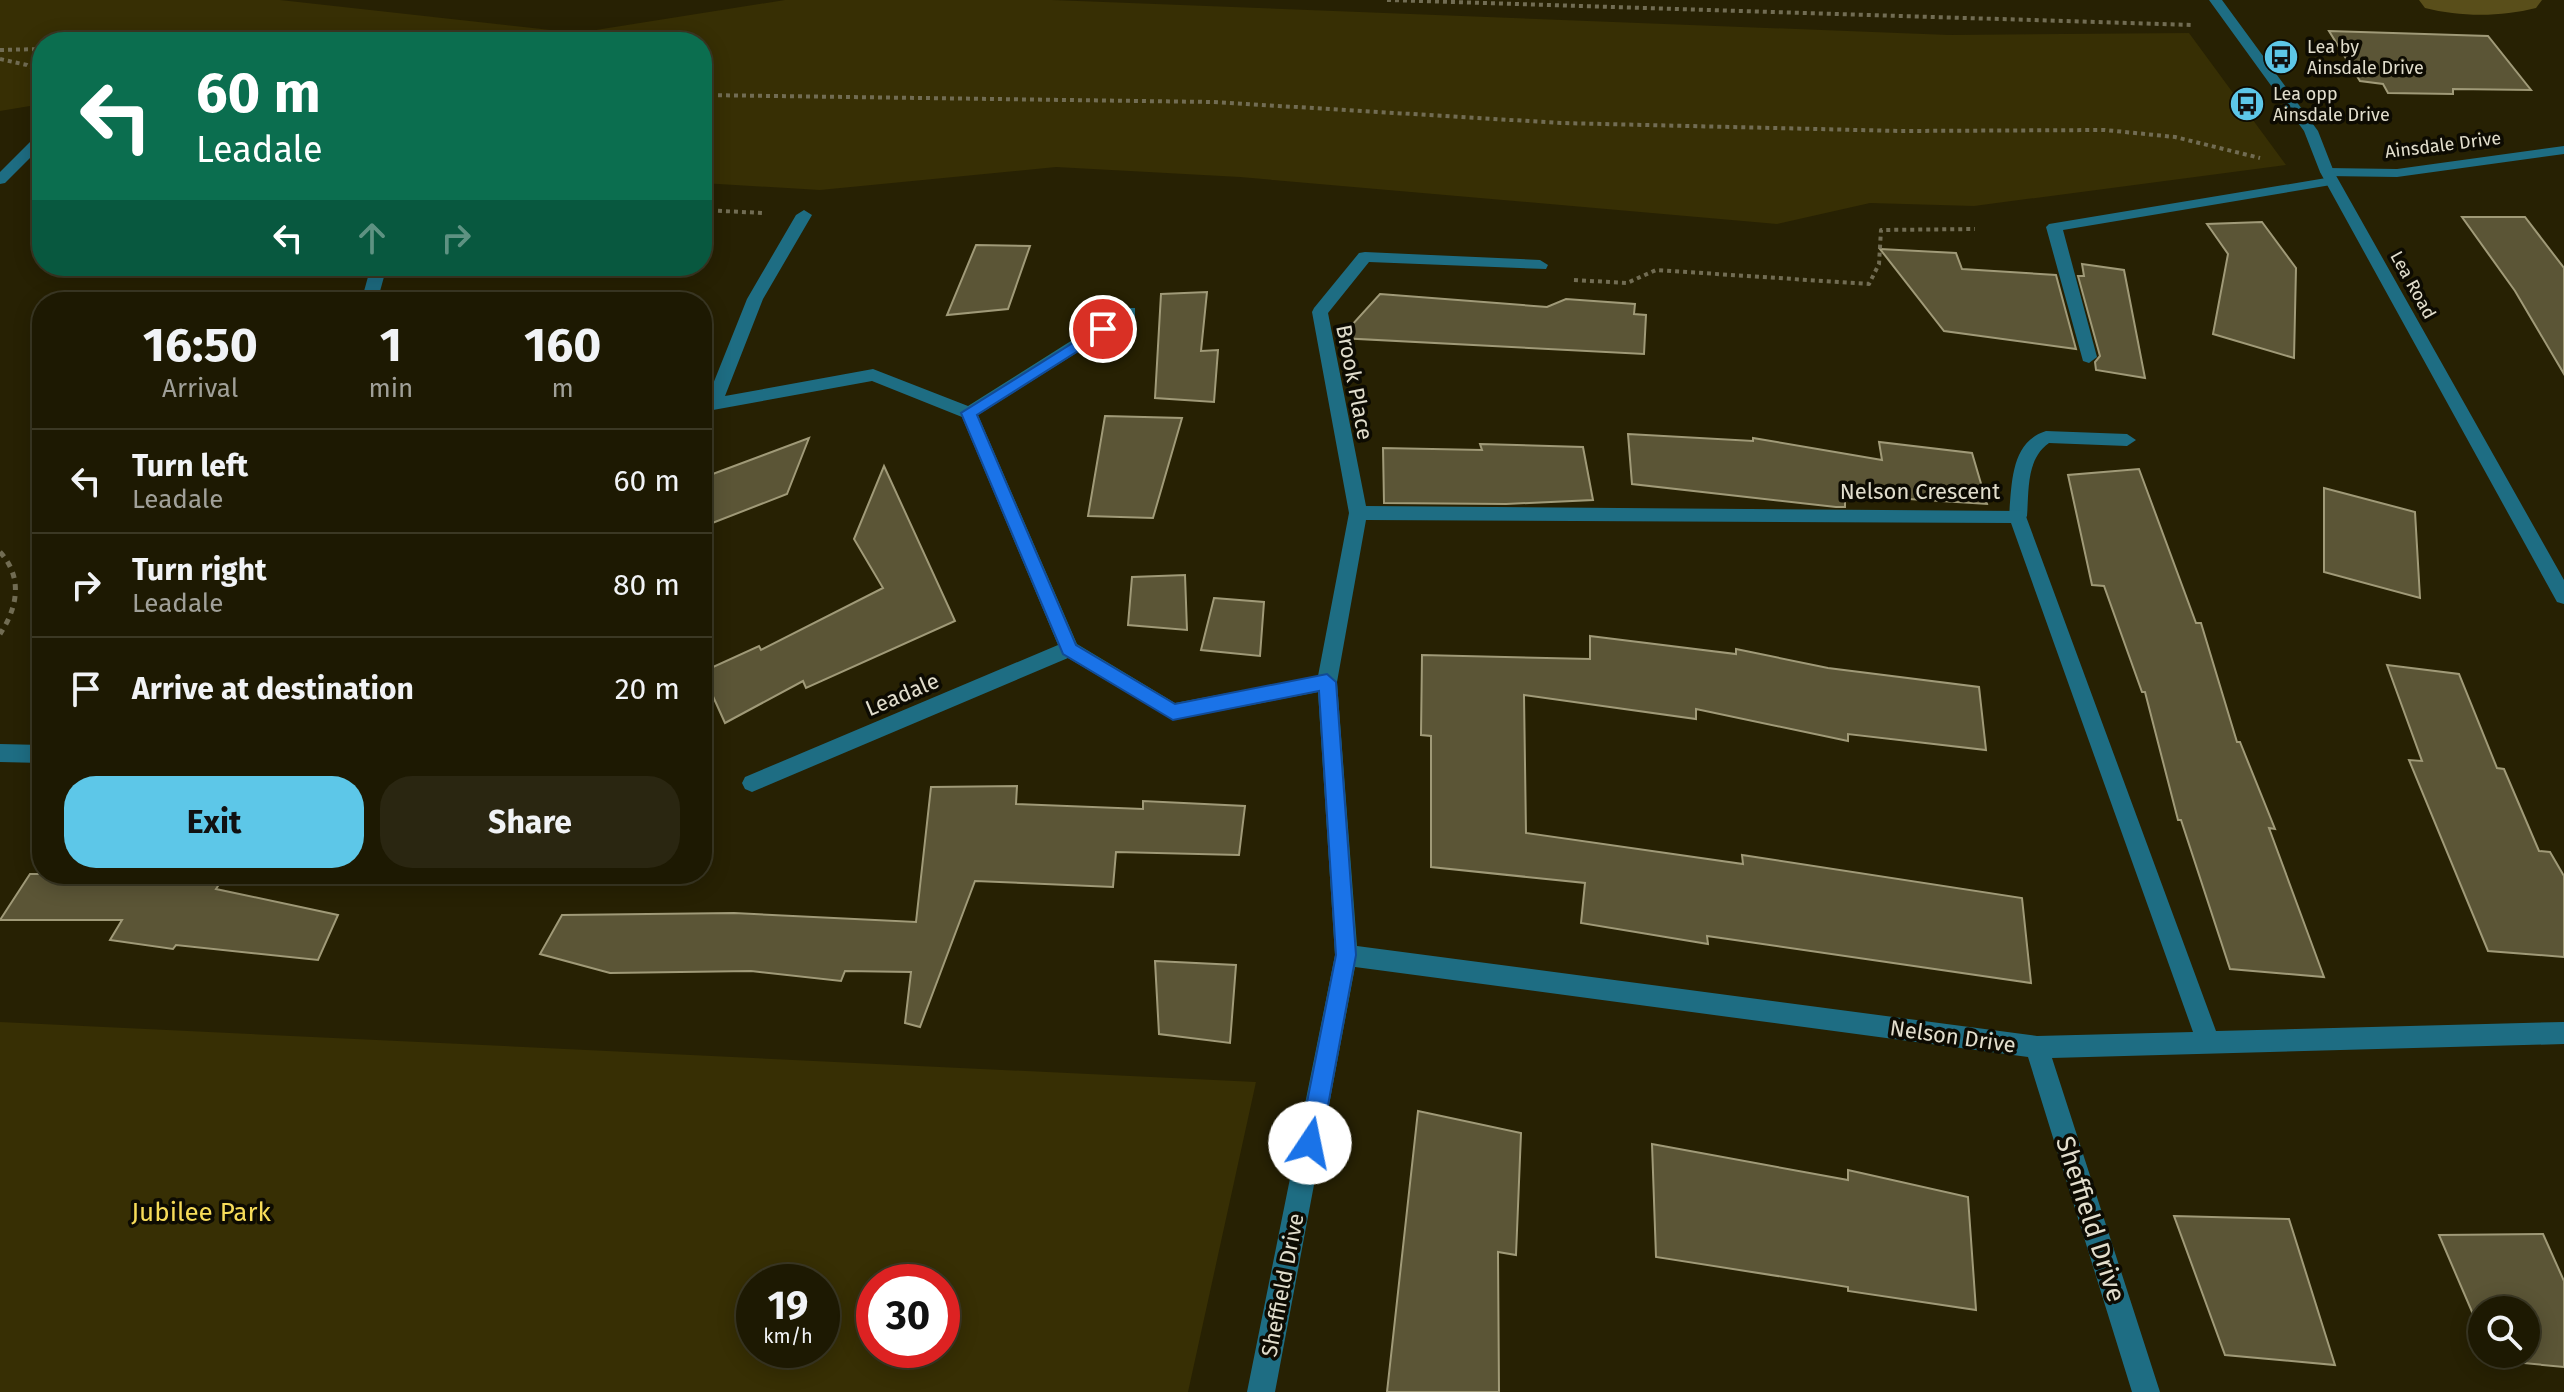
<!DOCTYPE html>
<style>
:root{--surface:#1d1902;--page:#2a2611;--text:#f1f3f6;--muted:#a0a099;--line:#3b3824;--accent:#5dc7e8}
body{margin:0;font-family:"Fira Sans",sans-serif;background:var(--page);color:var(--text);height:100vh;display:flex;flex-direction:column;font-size:30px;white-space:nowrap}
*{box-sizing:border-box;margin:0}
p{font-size:26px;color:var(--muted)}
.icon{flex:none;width:44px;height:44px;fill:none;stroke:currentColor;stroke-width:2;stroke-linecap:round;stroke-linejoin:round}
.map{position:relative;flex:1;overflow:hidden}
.panel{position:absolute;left:32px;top:292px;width:680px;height:592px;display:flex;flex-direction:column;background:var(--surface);border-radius:32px;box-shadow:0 4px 20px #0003,0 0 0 2px var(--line)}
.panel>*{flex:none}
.guide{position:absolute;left:32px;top:32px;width:680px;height:244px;border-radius:32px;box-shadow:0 4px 20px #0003,0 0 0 2px var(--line);background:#0b6e4f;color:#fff;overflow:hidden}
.fabs{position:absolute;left:2468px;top:1296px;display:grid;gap:16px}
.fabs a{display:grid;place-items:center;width:72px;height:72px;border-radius:50%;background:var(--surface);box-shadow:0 4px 20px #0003,0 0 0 2px var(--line);font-size:40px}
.speed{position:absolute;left:736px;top:1264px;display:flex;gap:16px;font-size:40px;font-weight:700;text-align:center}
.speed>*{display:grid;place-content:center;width:104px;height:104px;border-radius:50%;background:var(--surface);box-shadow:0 4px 20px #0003,0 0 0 2px var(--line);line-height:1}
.speed small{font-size:20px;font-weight:400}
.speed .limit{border:12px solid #d22;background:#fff;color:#111}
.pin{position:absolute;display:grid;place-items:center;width:68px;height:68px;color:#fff;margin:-34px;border:4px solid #fff;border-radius:50%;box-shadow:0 2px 8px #0007}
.me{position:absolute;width:88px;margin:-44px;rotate:11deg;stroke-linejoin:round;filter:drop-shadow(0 0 6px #0008)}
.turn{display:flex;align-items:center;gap:28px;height:168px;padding:0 32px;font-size:36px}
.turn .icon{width:104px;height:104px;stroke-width:2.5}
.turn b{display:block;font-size:56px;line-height:68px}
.lanes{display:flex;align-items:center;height:76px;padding:0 32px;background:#0003;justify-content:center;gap:40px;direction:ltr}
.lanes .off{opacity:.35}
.eta{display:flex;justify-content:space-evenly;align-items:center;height:136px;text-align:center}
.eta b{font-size:48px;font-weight:700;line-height:56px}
.cta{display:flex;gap:16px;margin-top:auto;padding:16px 32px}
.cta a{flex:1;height:92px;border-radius:32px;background:var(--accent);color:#111;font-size:32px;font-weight:700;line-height:92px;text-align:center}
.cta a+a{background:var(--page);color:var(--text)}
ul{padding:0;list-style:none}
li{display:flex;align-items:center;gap:24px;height:104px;padding:0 32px;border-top:2px solid var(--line)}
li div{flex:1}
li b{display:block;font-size:30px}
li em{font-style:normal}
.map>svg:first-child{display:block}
</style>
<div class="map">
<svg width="2564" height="1392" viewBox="0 0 2564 1392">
<rect width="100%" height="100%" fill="#272103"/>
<g fill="#372f04" fill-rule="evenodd">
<polygon points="0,0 280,0 577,33 785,0 1052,0 1949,35 2189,33 2286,165 1974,206 1870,203 1777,224 1240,177 1056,167 820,190 702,183 702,42 42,42 42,104 0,111"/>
<path d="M0,1022L1256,1082L1188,1392H0ZM754,1282H822V1350H754ZM874,1282H942V1350H874Z"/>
</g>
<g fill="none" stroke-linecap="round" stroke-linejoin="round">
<path fill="#594e1a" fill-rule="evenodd" d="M2419,0H2542L2536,8C2501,17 2460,17 2425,8Z"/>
</g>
<g fill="#5b5536" stroke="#a09a78" stroke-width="2">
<polygon points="2329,31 2488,36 2531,90 2453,89 2453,94 2388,93 2383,84 2360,81"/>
<polygon points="2462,217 2525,217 2564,268 2564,374 2515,291"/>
<polygon points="2262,222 2296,268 2294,358 2213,334 2228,254 2207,224"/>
<polygon points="976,245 1030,246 1008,309 947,315"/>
<polygon points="1880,249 1956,253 1962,269 2056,275 2076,349 1944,331"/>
<polygon points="2082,264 2124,270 2145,378 2096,370 2095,362 2100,356 2078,276 2084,276"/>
<polygon points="1207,292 1201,351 1218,350 1214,402 1155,398 1161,294"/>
<polygon points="1380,294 1547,307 1566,299 1635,304 1634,314 1646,315 1644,354 1340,338"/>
<polygon points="1105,416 1182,418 1153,518 1088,516"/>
<polygon points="1628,434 1753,441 1753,438 1882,460 1879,442 1972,453 1987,504 1845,495 1845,507 1836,507 1632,484"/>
<polygon points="809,438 787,494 702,527 702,478"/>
<polygon points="1480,444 1583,447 1593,500 1506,504 1384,503 1383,448 1482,450"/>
<polygon points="884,466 955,621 806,688 803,681 725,723 702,672 759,646 761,650 883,588 854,539"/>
<polygon points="2139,469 2196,623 2201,623 2237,742 2240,742 2275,829 2269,828 2324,977 2230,969 2181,820 2178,820 2145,692 2142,692 2104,586 2092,585 2068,475"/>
<polygon points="2324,488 2415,512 2420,598 2324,572"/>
<polygon points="1185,575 1187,630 1128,625 1132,577"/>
<polygon points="1214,598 1264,602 1260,656 1201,650"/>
<polygon points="1590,636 1736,654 1736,649 1828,668 1979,687 1986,750 1848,734 1848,741 1696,709 1696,719 1524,695 1526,833 1743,864 1742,855 2022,898 2031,983 1707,936 1708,944 1581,923 1585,883 1431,867 1431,736 1421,735 1422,655 1590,659"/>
<polygon points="2387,665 2459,674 2497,768 2504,769 2539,851 2550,852 2564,876 2564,957 2488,951 2409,760 2422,761"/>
<polygon points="1017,786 1016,804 1143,809 1143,801 1245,806 1239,855 1116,852 1113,887 975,881 920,1027 905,1023 911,972 845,971 841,981 751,971 610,973 540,954 562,915 734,913 916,922 931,787"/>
<polygon points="30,874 226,874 216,889 338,915 318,960 176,945 173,949 110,940 122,920 0,920"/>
<polygon points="1155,961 1236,965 1230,1043 1159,1034"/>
<polygon points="1418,1111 1521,1133 1516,1255 1498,1252 1499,1392 1387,1392"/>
<polygon points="1652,1144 1848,1180 1848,1170 1968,1197 1976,1310 1848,1291 1848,1287 1656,1257"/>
<polygon points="2174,1216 2289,1219 2335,1365 2225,1355"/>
<polygon points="2543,1234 2564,1281 2564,1367 2493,1360 2490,1354 2526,1354 2526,1310 2482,1310 2482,1335 2439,1235"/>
</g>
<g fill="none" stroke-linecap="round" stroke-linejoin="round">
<g stroke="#716c53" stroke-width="4" stroke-dasharray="4 4" stroke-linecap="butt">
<polyline points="1387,0 2192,25"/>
<polyline points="0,50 42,49"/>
<polyline points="0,59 27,65 42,74"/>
<polyline points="702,95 1213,102 1561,123 1901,131 2105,130 2175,137 2260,158"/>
<polyline points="702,210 763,213"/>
<polyline points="1574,280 1627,283 1656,270 1869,284 1879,264 1881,230 1975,229"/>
</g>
<path stroke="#716c53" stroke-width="5" stroke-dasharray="6 6" stroke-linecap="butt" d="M0,552C23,577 18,607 0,634"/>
<g fill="#1e6d83" fill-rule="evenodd">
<polygon points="2332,177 2337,178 2337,184 2063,230 2097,357 2089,363 2083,361 2046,227 2049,224"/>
<path d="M2046,431L2127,434L2136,440L2127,446L2049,443C2026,459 2029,491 2027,516L2024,521H2012L2009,516C2012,485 2010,442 2046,431Z"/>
</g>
<g fill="#1e6d83" fill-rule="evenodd">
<polygon points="42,134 42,146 5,183 0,184 0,172 37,135"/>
<polygon points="2564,146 2564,154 2397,177 2327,176 2320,172 2327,168 2397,169"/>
<path d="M804,210L812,215L763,299L725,396L873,369L968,406L1123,308H1135V316L978,415L1077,644L1175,703L1318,676L1349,513L1312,312L1314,308L1359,253L1365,252L1540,260L1548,265L1546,269L1369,262L1328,313L1366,506L2024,511L2216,1031L2564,1022V1044L2052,1058L2160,1392H2132L2028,1057L1355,967L1275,1392H1247L1335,955L1318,692L1173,720L1068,658L759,789L752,792L745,789L742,783L745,777L1058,645L962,417L872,381L702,412V400L707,399L747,299L796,215ZM1366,520L2011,523L2193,1032L2037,1036L1357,946L1337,682Z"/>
<polygon points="371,266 387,266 377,302 361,302"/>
<polygon points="0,744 42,745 42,763 0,762"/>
</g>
<polygon fill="#1e6d83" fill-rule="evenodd" points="2209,0 2222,0 2318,131 2334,172 2564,580 2564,604 2557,602 2320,172 2304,131"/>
</g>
<polygon fill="#1a73e8" stroke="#114b97" stroke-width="2" points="1103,324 1110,329 1108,332 977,415 1076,645 1175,704 1327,674 1336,682 1356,955 1321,1143 1318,1150 1310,1154 1302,1150 1299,1143 1336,955 1319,691 1173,720 1063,654 961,413"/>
<defs>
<g id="bus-disc" transform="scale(1.8)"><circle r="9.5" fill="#5dc7e8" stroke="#0d0b02"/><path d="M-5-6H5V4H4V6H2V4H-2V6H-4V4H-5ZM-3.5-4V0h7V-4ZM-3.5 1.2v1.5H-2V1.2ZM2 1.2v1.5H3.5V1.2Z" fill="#111"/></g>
</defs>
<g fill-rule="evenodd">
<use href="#bus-disc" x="2281" y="57"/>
<use href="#bus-disc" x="2247" y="104"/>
</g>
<g text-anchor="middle" stroke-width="7" stroke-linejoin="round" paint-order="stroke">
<g font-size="18" fill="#e2decd" stroke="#0d0b02" text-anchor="start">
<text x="2307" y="53">Lea by<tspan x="2307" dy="21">Ainsdale Drive</tspan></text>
<text x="2273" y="100">Lea opp<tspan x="2273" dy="21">Ainsdale Drive</tspan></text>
</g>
<g font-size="18" fill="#e2decd" stroke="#0d0b02">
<text transform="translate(2443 145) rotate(-7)" y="6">Ainsdale Drive</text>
<text transform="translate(2413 285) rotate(61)" y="6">Lea Road</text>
</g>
<g font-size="22" fill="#e2decd" stroke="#0d0b02">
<text transform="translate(1355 382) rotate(79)" y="8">Brook Place</text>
<text x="1920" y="499">Nelson Crescent</text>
<text transform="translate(902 694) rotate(-23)" y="8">Leadale</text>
<text transform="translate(1953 1036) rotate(8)" y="8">Nelson Drive</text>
<text transform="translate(1282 1285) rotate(-79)" y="8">Sheffield Drive</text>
</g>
<g font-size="26" fill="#f7dc59" stroke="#0d0b02">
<text x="201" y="1221">Jubilee Park</text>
</g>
<g font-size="26" fill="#e2decd" stroke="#0d0b02">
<text transform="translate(2091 1219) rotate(72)" y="9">Sheffield Drive</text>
</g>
</g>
</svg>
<div class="fabs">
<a><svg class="icon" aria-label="search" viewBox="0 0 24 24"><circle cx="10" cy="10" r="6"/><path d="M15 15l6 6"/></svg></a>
</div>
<div class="speed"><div>19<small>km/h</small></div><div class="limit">30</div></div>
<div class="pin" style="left:1103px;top:329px;background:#d93025"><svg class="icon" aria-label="arrive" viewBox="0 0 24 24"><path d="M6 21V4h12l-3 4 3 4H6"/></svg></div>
<svg class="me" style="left:1310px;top:1143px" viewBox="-20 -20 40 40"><circle r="19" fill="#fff"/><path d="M0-13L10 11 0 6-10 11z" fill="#1a73e8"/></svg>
<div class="guide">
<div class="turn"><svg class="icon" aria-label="left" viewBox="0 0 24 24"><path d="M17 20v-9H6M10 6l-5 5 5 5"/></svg><div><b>60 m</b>Leadale</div></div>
<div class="lanes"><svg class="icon" aria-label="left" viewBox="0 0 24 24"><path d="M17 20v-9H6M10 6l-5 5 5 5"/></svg><svg class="icon off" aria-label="ahead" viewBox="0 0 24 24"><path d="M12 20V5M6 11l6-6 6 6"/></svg><svg class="icon off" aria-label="right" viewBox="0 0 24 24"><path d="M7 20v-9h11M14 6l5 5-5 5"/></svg></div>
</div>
<section class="panel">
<div class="eta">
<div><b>16:50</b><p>Arrival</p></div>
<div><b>1</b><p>min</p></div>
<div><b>160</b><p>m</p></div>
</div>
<ul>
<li><svg class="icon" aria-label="left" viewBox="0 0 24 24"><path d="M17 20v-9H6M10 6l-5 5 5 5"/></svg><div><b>Turn left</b><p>Leadale</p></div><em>60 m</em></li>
<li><svg class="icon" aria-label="right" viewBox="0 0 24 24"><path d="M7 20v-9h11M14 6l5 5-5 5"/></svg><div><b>Turn right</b><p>Leadale</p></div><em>80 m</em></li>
<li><svg class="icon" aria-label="arrive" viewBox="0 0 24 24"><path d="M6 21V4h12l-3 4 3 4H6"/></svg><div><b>Arrive at destination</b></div><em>20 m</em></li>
</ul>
<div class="cta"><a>Exit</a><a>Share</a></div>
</section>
</div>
